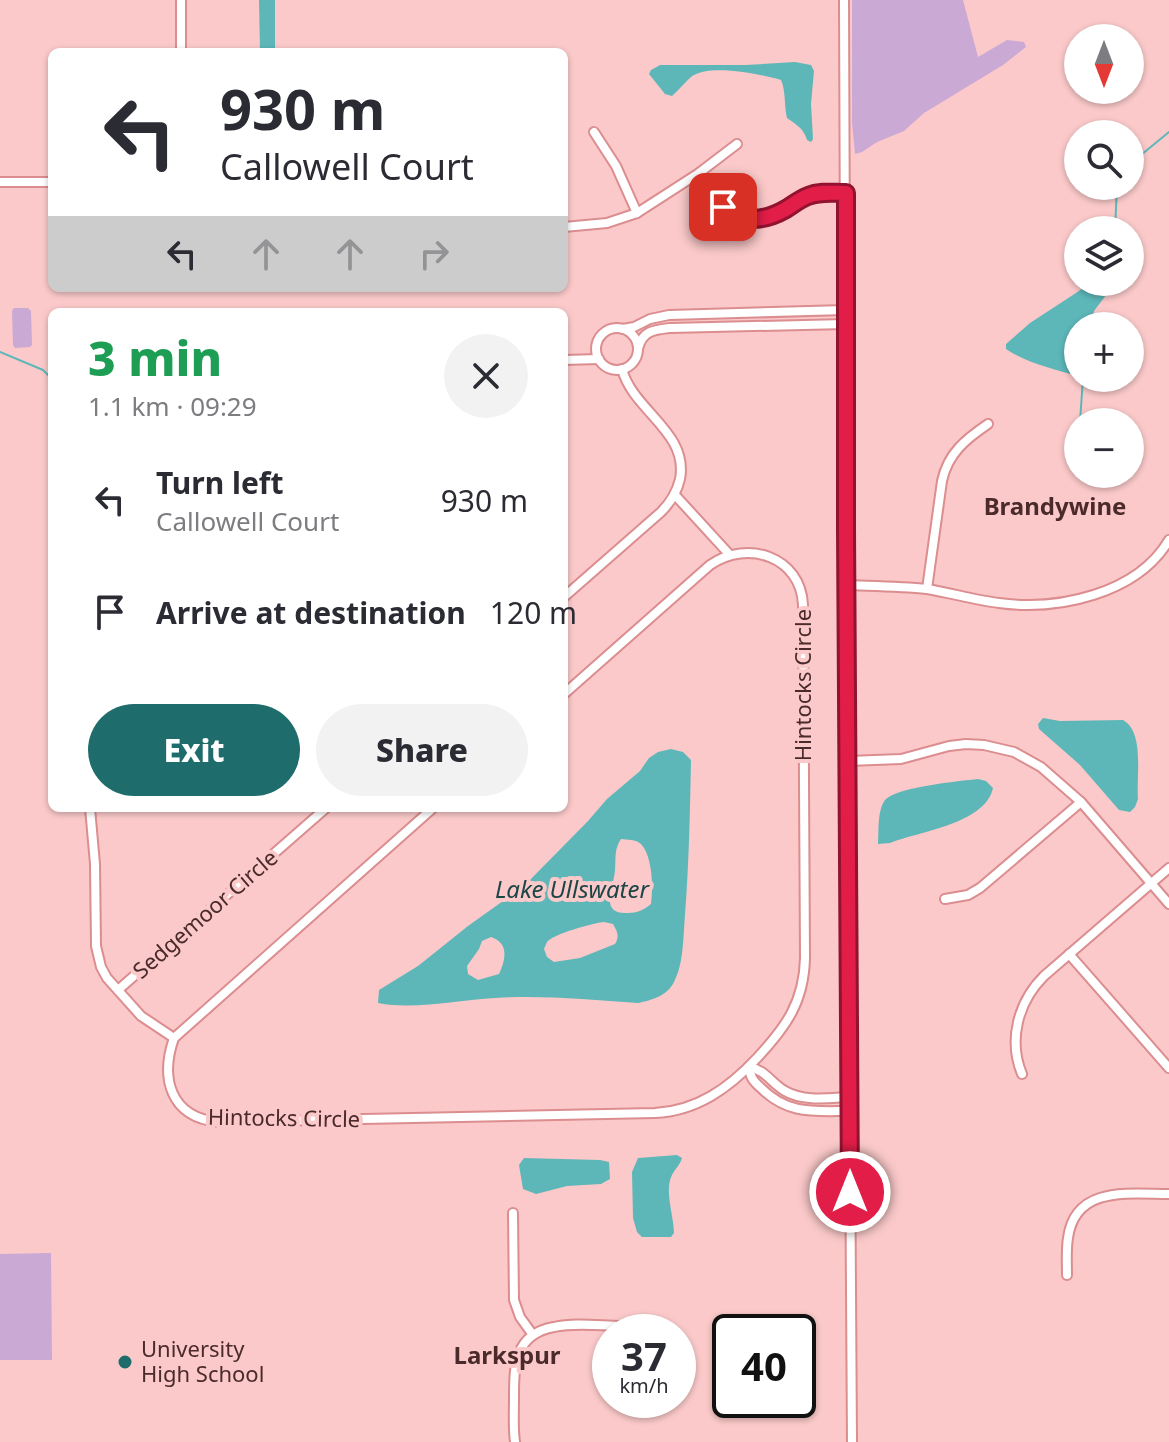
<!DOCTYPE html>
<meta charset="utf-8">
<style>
:root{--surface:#fff;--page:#f2f2f3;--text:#2b2b33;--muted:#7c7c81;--accent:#1f6c6d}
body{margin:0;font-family:"Noto Sans",sans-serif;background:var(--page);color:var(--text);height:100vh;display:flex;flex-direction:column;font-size:30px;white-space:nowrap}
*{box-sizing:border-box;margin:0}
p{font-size:26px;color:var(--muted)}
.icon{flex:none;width:44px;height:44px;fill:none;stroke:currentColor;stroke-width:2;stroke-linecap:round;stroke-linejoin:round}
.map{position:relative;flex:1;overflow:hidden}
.details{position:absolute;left:48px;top:308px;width:520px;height:504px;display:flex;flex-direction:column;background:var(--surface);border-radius:12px;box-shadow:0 2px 6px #0004}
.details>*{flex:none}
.guide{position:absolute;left:48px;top:48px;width:520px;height:244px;border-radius:12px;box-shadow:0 2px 6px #0004;background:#fff;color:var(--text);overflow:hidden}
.needle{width:52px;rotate:180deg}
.buttons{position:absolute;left:1064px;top:24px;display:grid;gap:16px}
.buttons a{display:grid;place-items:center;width:80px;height:80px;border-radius:50%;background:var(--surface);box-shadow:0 2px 6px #0004;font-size:40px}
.speed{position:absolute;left:592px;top:1314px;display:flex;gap:16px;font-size:40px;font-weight:700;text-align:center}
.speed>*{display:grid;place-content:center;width:104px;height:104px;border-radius:50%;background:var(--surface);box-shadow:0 2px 6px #0004;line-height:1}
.speed small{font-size:20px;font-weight:400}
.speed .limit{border:4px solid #111;border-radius:12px;background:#fff;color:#111}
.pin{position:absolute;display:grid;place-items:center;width:68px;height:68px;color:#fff;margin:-34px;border-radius:16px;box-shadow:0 4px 12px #0006}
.me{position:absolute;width:88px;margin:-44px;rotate:0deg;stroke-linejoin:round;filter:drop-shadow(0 0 6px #0008)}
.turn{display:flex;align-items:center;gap:28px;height:168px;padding:0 40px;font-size:36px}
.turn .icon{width:104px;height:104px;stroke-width:2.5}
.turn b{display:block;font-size:56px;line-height:68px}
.lanes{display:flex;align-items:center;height:76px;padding:0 40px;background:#0003;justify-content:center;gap:40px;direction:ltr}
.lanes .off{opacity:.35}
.round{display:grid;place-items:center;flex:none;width:84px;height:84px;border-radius:42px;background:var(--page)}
.headline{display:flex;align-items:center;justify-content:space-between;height:136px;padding:0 40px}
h1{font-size:48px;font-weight:800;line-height:60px;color:#1e9e55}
.action{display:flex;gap:16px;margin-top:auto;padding:16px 40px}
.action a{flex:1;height:92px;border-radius:48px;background:var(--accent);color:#fff;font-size:32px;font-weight:800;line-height:92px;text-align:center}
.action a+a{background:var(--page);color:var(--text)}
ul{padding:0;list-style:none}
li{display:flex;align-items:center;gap:24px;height:112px;padding:0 40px}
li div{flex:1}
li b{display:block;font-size:30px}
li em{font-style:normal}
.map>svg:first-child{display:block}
</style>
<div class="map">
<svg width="1169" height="1442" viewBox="0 0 1169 1442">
<rect width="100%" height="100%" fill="#fbc9c9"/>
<g fill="#caa9d5">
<polygon points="852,0 963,0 978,57 1007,40 1024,42 1026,47 1003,65 924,113 904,131 877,142 862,152 855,154 852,123"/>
<polygon points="14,308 28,308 31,311 32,345 30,347 15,348 13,345 12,311"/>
<polygon points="51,1253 52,1360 0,1360 0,1254"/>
</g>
<g fill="#5db7b9" fill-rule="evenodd">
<polygon points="259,0 275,0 275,52 260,52"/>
<path d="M795,62L811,65L814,71L811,104L813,139L811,142L807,140C804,129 797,125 787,118C784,106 786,91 781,80C761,74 708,63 691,77C684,83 679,90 672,96L665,94L649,74L651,70L660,65H746Z"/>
<path d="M1089,282H1113V286L1094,311L1091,326H1078V376C1054,369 1027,363 1006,349V344L1030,323L1079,291Z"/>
<path d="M1043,718L1060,721L1123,720C1145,732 1136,777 1138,799L1135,807L1130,812L1119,810L1080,765L1039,729L1038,724Z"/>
<path d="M671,749L683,752L691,760C690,812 689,863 685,915C683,937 684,963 674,982C667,996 652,1000 638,1003C590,1000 543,995 495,998C459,1000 414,1010 378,1003L379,990L418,966L468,926L524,886L588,821L607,799L640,771L649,758L658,752ZM621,839C627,840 636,839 641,844C653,857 653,888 651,904C644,910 637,913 628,913C598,915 614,887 615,870C616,858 614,849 621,839ZM604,922L613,924C617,931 620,936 615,944L580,958L554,962L547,957L544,949C545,947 546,944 547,942C553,934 593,923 604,922ZM491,937C509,943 506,959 499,974L478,980L468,974L467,966L479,949L482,941Z"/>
<path d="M978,779L986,781L993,788C985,824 920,831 890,843L878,844C879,831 877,811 885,800C896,787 960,781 978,779Z"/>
<path d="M677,1155L682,1158C680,1165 675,1169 672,1175C664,1190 674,1216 674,1233L671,1237H642L637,1232L633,1218L632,1172L638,1158Z"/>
<polygon points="524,1158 600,1160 609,1162 610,1179 601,1184 567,1186 536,1194 523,1189 519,1165"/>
</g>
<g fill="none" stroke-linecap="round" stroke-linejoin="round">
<g stroke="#5db7b9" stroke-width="2">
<polyline points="1130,164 1169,132"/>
<polyline points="1115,230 1117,186"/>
<polyline points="0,352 43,370 52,379"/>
<polyline points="1080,422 1083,378"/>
</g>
<g stroke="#db8d8f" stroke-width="12">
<g id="minor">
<polyline points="181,0 181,52"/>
<polyline points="844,0 846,529 852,1442"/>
<polyline points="594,132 616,166 637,213"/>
<path d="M699,173C716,199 737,233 774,215C786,210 796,201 807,196C819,191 833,193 846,193"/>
<polyline points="0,182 52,182"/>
<polyline points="564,227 607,223 637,213 699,173 737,144"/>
<circle cx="617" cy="349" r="21"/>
<polyline points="623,329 634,327 650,319 669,315 846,310"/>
<path d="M638,349C642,331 653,330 670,328L846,324"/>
<polyline points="564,360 599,359"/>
<polyline points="675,495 729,554"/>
<path d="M847,585C873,586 900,586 927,589C951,593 975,600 999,603C1058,611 1137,594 1169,540"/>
<path d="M927,589L942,481C948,453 966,439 988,424"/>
<path d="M564,597L661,512C671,502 677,492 680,479C689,432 633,411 622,369"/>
<polyline points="848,761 901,759 949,746 966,744 984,745 1014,752 1041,767 1081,802 1169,904"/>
<polyline points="90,808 95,864 96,946 101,967 107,978 141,1016 174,1038"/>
<path d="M433,808L174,1038C160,1078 170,1117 218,1122L655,1113C697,1111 729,1088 757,1058C786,1027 804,1002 805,958L803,605C801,557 748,539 710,565L564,694"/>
<polyline points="945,899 968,895 980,888 1081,802"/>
<polyline points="1069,954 1169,1068"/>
<polyline points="118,990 326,808"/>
<path d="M749,1067C750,1077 753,1081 761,1088C788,1115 814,1111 849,1111"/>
<path d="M749,1067C766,1070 771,1083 785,1091C804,1102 829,1098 849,1097"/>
<path d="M1022,1074C1008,1040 1018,1002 1044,976L1169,868"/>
<polyline points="513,1213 514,1300 520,1317 533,1335"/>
<path d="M1067,1275C1067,1263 1066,1250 1068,1238C1075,1185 1130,1194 1169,1194"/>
<path d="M515,1442C513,1428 514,1413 514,1399C514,1366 514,1334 554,1327C576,1322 601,1326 622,1326"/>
</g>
</g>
<use href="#minor" stroke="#fff" stroke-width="8"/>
</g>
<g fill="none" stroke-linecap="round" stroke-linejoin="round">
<g stroke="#92132f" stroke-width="20">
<path id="route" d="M723,207C742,224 765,221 786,209C794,204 800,199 808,196C820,191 833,193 846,193V529L850,1192"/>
</g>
<use href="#route" stroke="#e11d48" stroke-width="14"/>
</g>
<circle fill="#1f6c6d" stroke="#fbc9c9" stroke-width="3" cx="125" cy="1362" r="8"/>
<g text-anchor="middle" stroke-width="8" stroke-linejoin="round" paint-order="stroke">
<g font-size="22" fill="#4a2a2b" stroke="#fbc9c9">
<text transform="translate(803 685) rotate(-90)" y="8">Hintocks Circle</text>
<text transform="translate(205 914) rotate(-41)" y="8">Sedgemoor Circle</text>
<text transform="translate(284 1118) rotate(1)" y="8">Hintocks Circle</text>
</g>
<g font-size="22" fill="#4a2a2b" stroke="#fbc9c9" text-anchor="start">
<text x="141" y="1357">University<tspan x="141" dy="25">High School</tspan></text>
</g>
<g font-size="24" font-weight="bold" fill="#4a2a2b" stroke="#fbc9c9">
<text x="1055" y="515">Brandywine</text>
<text x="507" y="1364">Larkspur</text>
</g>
<g font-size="24" font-style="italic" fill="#1b4546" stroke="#fbc9c9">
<text x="572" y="898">Lake Ullswater</text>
</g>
</g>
</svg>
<div class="buttons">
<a><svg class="needle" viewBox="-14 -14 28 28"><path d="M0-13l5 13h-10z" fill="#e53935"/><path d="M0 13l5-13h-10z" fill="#7c7c81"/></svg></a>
<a><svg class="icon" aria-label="search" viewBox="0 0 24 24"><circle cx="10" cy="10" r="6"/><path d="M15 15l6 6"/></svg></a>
<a><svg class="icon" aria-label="layers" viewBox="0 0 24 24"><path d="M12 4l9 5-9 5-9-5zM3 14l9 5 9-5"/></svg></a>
<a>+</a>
<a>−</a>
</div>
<div class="speed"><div>37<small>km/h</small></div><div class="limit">40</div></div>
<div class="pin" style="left:723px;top:207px;background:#d93025"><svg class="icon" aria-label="arrive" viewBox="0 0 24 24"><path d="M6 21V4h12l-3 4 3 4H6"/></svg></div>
<svg class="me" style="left:850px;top:1192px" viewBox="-20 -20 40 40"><circle r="17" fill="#e11d48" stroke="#fff" stroke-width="3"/><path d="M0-11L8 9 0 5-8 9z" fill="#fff"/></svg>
<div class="guide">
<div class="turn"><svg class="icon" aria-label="left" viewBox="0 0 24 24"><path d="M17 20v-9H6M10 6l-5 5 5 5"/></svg><div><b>930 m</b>Callowell Court</div></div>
<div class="lanes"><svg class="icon" aria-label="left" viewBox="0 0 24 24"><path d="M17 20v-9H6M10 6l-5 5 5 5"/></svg><svg class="icon off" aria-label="ahead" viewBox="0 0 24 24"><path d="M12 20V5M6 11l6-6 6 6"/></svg><svg class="icon off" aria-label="ahead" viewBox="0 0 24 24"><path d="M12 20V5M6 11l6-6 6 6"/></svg><svg class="icon off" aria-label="right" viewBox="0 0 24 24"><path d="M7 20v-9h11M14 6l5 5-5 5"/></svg></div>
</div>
<section class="details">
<div class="headline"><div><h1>3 min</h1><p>1.1 km · 09:29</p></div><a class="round"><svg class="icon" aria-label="close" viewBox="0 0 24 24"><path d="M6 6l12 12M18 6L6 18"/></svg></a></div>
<ul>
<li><svg class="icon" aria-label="left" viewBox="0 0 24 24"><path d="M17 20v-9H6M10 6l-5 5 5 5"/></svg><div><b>Turn left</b><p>Callowell Court</p></div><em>930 m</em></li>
<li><svg class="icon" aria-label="arrive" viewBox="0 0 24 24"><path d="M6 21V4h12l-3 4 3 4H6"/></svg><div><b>Arrive at destination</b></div><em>120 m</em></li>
</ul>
<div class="action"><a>Exit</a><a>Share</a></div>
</section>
</div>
